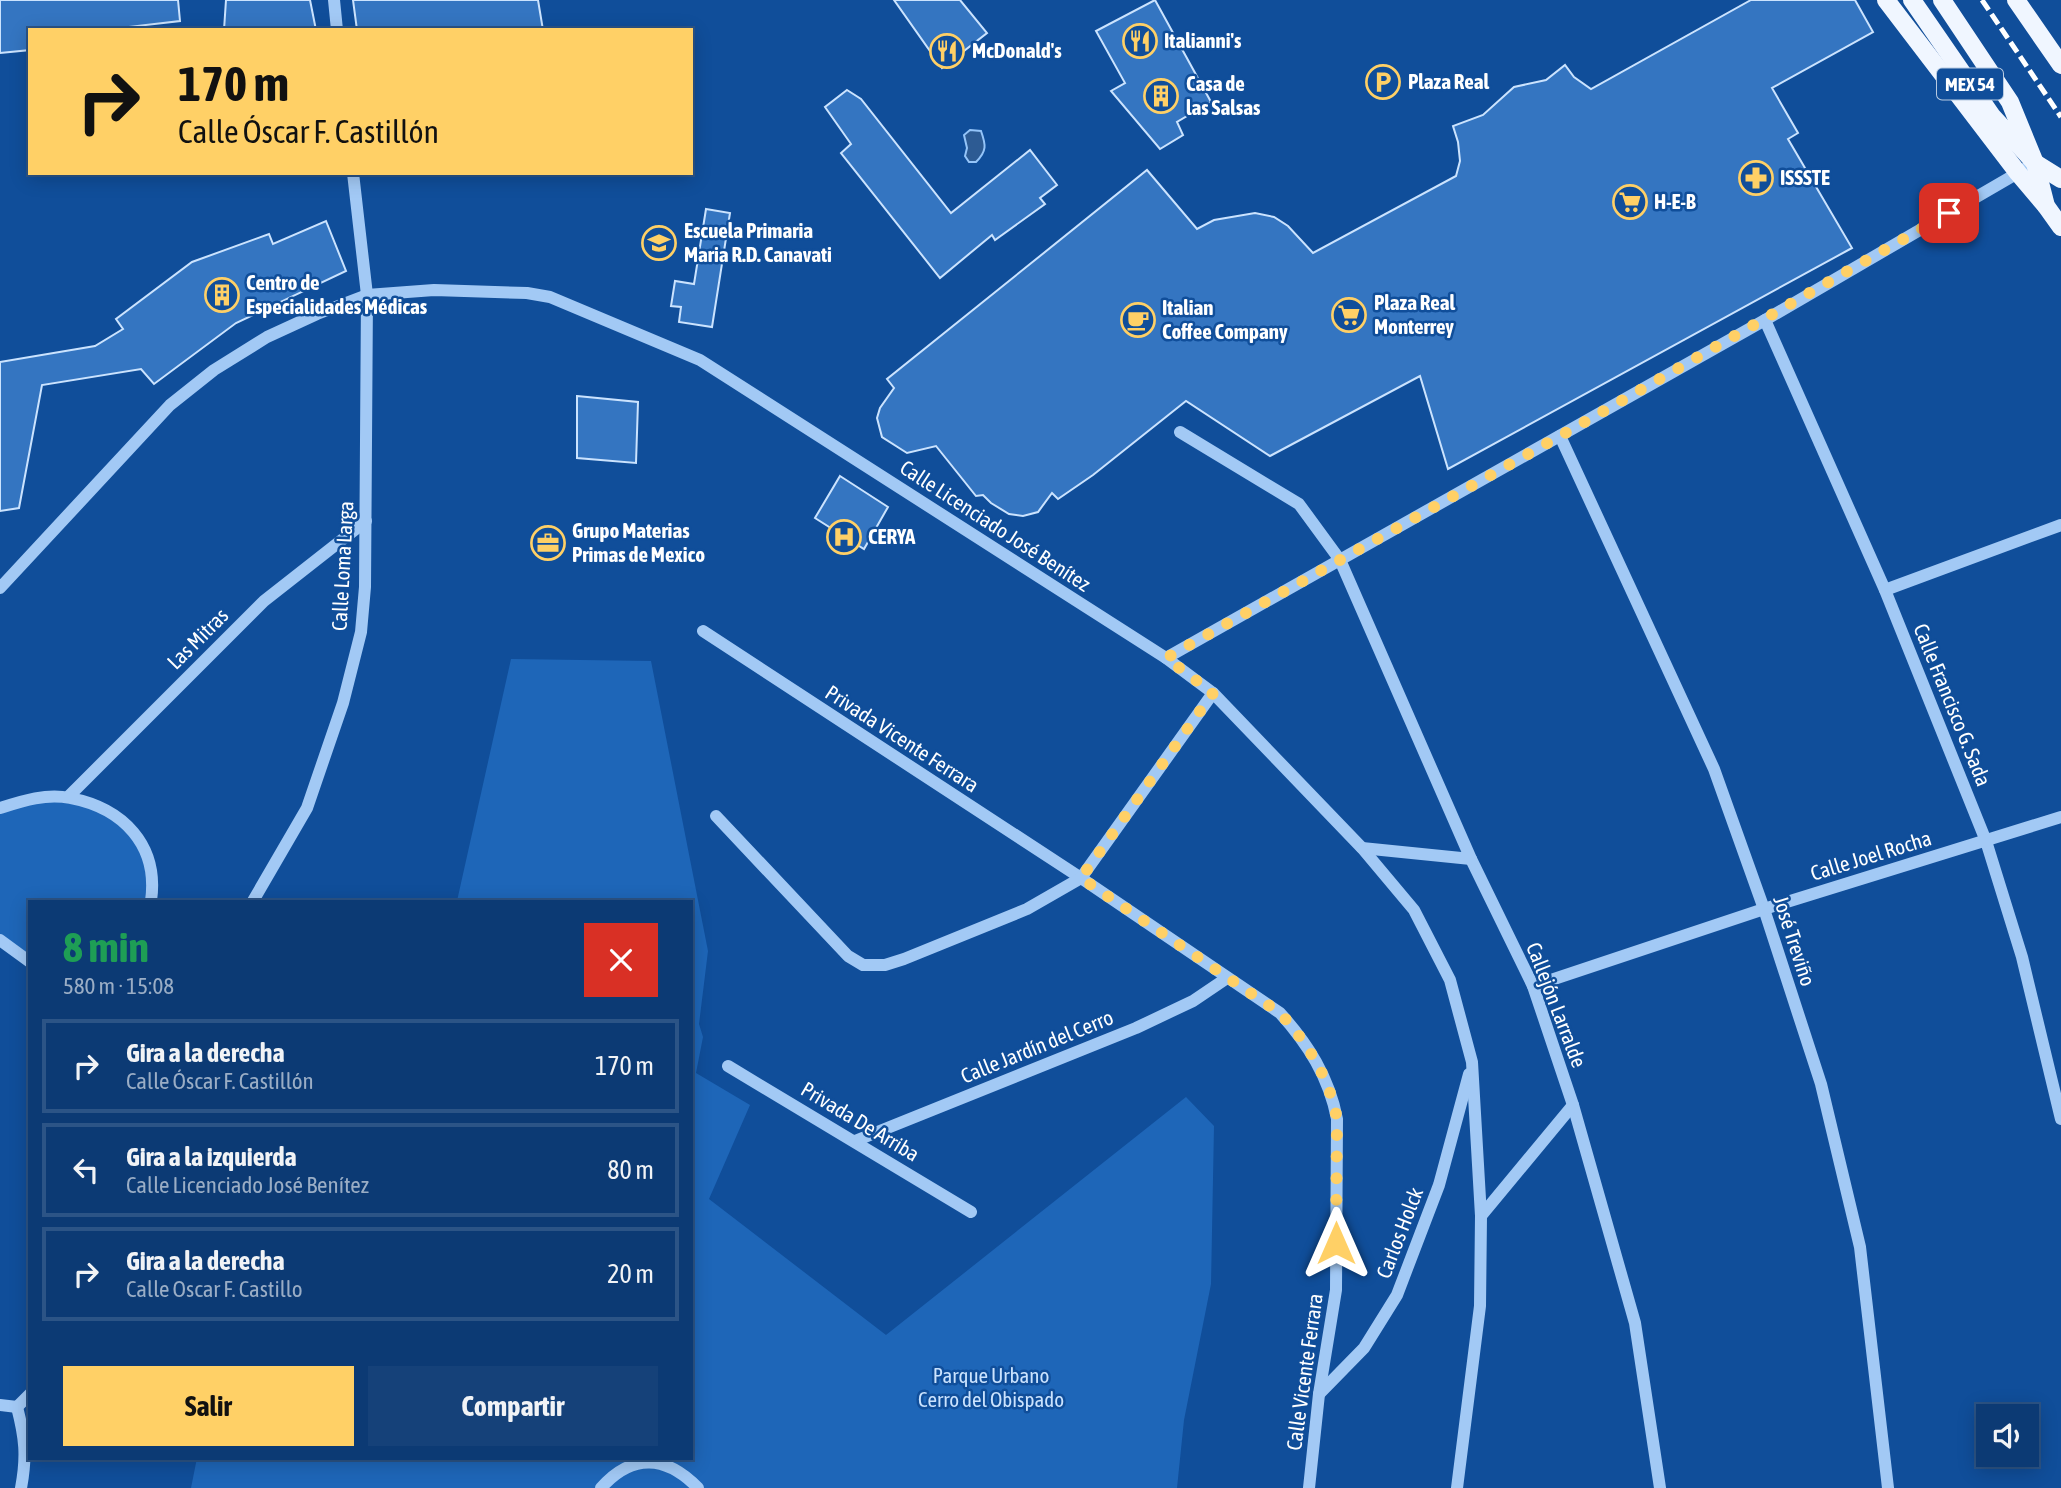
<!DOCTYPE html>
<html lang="es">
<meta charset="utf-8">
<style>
:root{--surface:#0c3a74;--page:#154179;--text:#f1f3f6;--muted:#9aadc5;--line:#2c5486;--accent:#ffd066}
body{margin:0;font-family:"Asap Condensed",sans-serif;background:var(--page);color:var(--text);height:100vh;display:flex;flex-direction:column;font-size:26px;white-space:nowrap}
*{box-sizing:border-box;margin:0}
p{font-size:23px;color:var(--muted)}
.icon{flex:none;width:38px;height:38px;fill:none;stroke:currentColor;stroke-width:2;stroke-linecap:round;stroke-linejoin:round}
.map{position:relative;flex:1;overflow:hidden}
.side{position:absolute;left:28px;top:900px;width:665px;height:560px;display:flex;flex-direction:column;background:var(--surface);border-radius:0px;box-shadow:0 4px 18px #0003,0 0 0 2px var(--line)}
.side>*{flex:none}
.banner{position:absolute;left:28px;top:28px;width:665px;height:147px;border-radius:0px;box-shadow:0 4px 18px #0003,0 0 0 2px var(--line);background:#ffd066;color:#111;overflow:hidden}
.tools{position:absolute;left:1976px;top:1404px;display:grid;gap:14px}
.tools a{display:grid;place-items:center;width:63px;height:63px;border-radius:0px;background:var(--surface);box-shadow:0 4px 18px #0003,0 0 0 2px var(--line);font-size:35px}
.pin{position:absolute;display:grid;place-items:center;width:60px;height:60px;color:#fff;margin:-30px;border-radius:14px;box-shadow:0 4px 10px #0006}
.me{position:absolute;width:77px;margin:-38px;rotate:0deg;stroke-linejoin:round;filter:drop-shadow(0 0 5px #0008)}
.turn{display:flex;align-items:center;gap:24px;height:147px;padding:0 35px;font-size:32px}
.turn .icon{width:91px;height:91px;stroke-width:2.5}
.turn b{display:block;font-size:49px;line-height:60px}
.round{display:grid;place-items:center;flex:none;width:74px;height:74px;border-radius:0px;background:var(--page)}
.headline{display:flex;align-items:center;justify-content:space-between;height:119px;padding:0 35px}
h1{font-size:42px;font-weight:700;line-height:52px;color:#1e9e55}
.cta{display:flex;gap:14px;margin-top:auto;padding:14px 35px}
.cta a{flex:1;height:80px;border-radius:0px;background:var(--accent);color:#111;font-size:28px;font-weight:700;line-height:80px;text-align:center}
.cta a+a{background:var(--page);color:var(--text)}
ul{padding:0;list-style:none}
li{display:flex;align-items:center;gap:21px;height:94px;margin:0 14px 10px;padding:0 21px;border:4px solid var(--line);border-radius:0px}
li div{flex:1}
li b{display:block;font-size:26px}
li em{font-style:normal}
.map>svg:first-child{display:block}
</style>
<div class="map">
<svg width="2061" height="1488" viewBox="0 0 2061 1488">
<rect width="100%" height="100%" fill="#104e9a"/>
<g fill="#1e66b8">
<polygon points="511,659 651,661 708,951 699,1024 703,1037 696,1073 750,1105 709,1199 886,1335 1186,1097 1214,1126 1211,1284 1184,1420 1177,1488 191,1488 197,1458 691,1458 691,901 457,901"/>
<polygon points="33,798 106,809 140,840 151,901 30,901 30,962 0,940 0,808"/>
</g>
<path fill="#2d5b93" stroke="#94c4f8" stroke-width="2" d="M970,130L981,131C986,145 987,151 976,162H969L965,156L967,148L964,135Z"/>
<g fill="#3475c1" stroke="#cbe3fe" stroke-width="2">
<polygon points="0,0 178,0 180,21 128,27 129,30 30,30 30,50 0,53"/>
<polygon points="226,0 310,0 316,30 224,30"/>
<polygon points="353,0 538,0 543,30 357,30"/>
<polygon points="894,0 960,0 987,33 942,68"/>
<polygon points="1155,0 1211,102 1177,122 1183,135 1160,149 1111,91 1125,83 1096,31"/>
<polygon points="1751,0 1855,0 1873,32 1772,88 1798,133 1788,139 1852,248 1448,469 1420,376 1270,456 1186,401 1093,475 1058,499 1052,493 1038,512 1023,516 1009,514 991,503 983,495 976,496 936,446 907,453 882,437 877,418 880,408 894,388 887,379 1147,170 1197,229 1214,220 1255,213 1274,217 1288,226 1313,253 1456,176 1460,161 1458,142 1453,126 1483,115 1514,87 1546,80 1565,65 1574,77 1591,89"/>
<polygon points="847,90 861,99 951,213 1030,150 1057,185 1040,198 1045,204 995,240 992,235 940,278 841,153 851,144 825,107"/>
<polygon points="706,209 730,213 712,327 679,322 681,307 671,306 675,281 694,284"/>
<polygon points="326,221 346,271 236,323 154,384 141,369 42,385 19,508 0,511 0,362 95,346 123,329 116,319 192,262 269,234 273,244"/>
<polygon points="577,396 638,402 636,463 577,458"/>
<polygon points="840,476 888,507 864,549 815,518"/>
</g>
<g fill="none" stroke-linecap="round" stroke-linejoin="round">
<g stroke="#a2c9f5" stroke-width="12">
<polyline points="334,0 337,30"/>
<polyline points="1765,320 1885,590 1986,841 2022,957 2061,1119"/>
<polyline points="1180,432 1299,504 1340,560 1471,859 1533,986 1573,1105 1635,1323 1660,1488"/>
<polyline points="1560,436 1714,769 1764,909 1821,1084 1860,1247 1888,1488"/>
<polyline points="0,588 170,405 214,370 267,337 317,314 367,295 434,290 527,293 550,297 700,360 1166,658 1213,693 1362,848 1414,910 1450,980 1472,1062 1481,1216 1480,1306 1457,1488"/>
<polyline points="1885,590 2061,525"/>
<path d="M703,631L1081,878L1280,1013C1308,1044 1329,1077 1337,1119L1336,1290L1319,1394L1309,1488"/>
<polyline points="1166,658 1765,320 2035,163"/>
<polyline points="68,797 264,601 366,521"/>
<path d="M0,808C22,801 46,793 70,798C123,808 159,845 151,901"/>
<polyline points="716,816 848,956 863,965 885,965 904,959 1027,909 1081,878 1213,693"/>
<polyline points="1362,848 1471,859"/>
<polyline points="253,901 307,808 343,703 361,632 365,587 367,295 353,173"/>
<polyline points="0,940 30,962"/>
<polyline points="1533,986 1764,909 2061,817"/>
<polyline points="728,1066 971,1212"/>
<polyline points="855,1141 1136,1028 1193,1001 1227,978"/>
<polyline points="1481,1216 1573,1105"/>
<polyline points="1319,1394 1364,1348 1397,1295 1439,1185 1469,1074"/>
<polyline points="0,1405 17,1407"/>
<path d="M17,1407C25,1438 27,1456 21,1488"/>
<polyline points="17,1407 30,1394"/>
<path d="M601,1488C632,1453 666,1455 698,1488"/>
</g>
<g stroke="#f0f6ff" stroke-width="18">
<polyline points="1886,0 2018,173 2046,206"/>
<polyline points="1912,0 1992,116 2035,163 2061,179"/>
<polyline points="1942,0 2010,102 2035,163 2046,206 2061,227"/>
<polyline points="2016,0 2061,65"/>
</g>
<polyline stroke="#fff" stroke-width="5" stroke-dasharray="12 5" stroke-linecap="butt" points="1982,0 2061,117"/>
</g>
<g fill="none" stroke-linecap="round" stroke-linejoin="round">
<path stroke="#ffd066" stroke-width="12" stroke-dasharray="0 21.6" d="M1336,1243L1337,1119C1329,1077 1308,1044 1280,1013L1081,878L1213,693L1166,658L1560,436L1949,213"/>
</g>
<defs>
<g id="restaurant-ring" transform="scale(1.75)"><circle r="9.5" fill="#104e9a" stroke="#ffd066" stroke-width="1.5"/><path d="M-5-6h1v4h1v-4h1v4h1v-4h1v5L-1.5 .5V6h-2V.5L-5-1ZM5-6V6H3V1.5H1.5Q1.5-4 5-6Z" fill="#ffd066"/></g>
<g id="parking-ring" transform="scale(1.75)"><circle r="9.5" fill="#104e9a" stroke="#ffd066" stroke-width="1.5"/><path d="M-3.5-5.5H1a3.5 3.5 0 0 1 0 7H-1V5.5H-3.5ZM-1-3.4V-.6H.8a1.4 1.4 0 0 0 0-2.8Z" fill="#ffd066"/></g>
<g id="building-ring" transform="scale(1.75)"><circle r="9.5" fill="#104e9a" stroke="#ffd066" stroke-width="1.5"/><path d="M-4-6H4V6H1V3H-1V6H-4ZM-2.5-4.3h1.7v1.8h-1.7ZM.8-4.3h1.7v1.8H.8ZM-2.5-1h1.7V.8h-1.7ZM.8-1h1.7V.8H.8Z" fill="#ffd066"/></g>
<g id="pharmacy-ring" transform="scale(1.75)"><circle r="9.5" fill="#104e9a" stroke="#ffd066" stroke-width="1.5"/><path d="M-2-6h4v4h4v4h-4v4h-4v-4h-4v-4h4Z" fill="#ffd066"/></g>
<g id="supermarket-ring" transform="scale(1.75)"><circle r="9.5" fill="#104e9a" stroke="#ffd066" stroke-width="1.5"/><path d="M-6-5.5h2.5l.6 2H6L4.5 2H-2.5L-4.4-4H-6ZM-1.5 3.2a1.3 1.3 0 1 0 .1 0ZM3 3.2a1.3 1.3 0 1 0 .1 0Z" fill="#ffd066"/></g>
<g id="school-ring" transform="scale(1.75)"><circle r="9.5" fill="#104e9a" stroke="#ffd066" stroke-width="1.5"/><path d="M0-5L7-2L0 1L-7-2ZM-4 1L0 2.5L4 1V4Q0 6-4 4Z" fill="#ffd066"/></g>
<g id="cafe-ring" transform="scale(1.75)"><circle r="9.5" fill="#104e9a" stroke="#ffd066" stroke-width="1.5"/><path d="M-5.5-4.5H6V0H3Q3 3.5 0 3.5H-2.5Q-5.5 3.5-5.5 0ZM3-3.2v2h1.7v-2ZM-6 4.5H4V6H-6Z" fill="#ffd066"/></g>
<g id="hospital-ring" transform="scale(1.75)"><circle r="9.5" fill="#104e9a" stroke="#ffd066" stroke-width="1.5"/><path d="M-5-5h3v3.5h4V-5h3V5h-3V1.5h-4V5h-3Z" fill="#ffd066"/></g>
<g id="office-ring" transform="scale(1.75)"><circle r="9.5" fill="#104e9a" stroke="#ffd066" stroke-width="1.5"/><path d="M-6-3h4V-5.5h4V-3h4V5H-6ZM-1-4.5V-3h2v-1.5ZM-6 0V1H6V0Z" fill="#ffd066"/></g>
</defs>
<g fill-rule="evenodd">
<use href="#restaurant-ring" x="1140" y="41"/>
<use href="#restaurant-ring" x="947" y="51"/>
<use href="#parking-ring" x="1383" y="82"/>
<use href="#building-ring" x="1161" y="96"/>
<use href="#pharmacy-ring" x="1756" y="178"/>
<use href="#supermarket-ring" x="1630" y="202"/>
<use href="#school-ring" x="659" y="243"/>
<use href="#building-ring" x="222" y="295"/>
<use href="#supermarket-ring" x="1349" y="315"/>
<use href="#cafe-ring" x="1138" y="320"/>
<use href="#hospital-ring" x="844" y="537"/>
<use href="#office-ring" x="548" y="543"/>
</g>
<g text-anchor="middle" stroke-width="5" stroke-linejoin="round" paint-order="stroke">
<rect fill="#104e9a" stroke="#b7cae1" stroke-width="2" x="1937" y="68.5" width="66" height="31" rx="5"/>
<g font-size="19" font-weight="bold" fill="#fff">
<text x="1970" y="91">MEX 54</text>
</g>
<g font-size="21" font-weight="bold" fill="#fff" stroke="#104e9a" text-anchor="start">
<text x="1164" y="48">Italianni's</text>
<text x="972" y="58">McDonald's</text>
<text x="1408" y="89">Plaza Real</text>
<text x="1186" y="91">Casa de<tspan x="1186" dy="24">las Salsas</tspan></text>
<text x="1780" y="185">ISSSTE</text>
<text x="1654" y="209">H-E-B</text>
<text x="684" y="238">Escuela Primaria<tspan x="684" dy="24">Maria R.D. Canavati</tspan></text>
<text x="246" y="290">Centro de<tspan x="246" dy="24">Especialidades Médicas</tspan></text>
<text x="1374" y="310">Plaza Real<tspan x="1374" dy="24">Monterrey</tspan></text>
<text x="1162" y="315">Italian<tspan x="1162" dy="24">Coffee Company</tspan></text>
<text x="572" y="538">Grupo Materias<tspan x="572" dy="24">Primas de Mexico</tspan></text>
<text x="868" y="544">CERYA</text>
</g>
<g font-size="21" fill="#fff" stroke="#104e9a">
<text transform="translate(995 526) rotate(33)" y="7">Calle Licenciado José Benítez</text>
<text transform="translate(343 566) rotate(-87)" y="7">Calle Loma Larga</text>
<text transform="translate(198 639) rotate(-45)" y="7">Las Mitras</text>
<text transform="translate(1952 705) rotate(68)" y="7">Calle Francisco G. Sada</text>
<text transform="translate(902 739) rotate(33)" y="7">Privada Vicente Ferrara</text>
<text transform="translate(1871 856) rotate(-17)" y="7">Calle Joel Rocha</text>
<text transform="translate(1794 941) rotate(72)" y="7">José Treviño</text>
<text transform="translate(1556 1005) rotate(69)" y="7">Callejón Larralde</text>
<text transform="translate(1037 1047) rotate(-22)" y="7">Calle Jardín del Cerro</text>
<text transform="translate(860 1122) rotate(31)" y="7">Privada De Arriba</text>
<text transform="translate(1400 1233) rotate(-69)" y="7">Carlos Holck</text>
<text transform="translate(1305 1372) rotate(-82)" y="7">Calle Vicente Ferrara</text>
</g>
<g font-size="21" fill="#cbe3fe" stroke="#104e9a">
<text x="991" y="1383">Parque Urbano<tspan x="991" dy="24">Cerro del Obispado</tspan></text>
</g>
</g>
</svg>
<div class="tools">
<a><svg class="icon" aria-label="sound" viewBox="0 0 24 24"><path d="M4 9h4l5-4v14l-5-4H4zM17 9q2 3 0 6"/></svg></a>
</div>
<div class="pin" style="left:1949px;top:213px;background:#d93025"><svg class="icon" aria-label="arrive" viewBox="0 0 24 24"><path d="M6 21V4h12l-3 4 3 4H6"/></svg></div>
<svg class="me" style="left:1336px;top:1243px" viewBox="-20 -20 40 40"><path d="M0-17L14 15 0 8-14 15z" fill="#ffd066" stroke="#fff" stroke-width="4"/></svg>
<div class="banner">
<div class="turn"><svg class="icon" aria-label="right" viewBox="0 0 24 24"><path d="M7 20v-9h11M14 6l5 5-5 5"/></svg><div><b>170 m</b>Calle Óscar F. Castillón</div></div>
</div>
<section class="side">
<div class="headline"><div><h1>8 min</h1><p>580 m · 15:08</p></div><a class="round" style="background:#d93025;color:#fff"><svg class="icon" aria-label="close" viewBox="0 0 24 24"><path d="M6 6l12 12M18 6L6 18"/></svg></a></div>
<ul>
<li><svg class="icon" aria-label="right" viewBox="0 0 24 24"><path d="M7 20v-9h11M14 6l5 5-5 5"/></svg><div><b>Gira a la derecha</b><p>Calle Óscar F. Castillón</p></div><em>170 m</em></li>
<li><svg class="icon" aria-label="left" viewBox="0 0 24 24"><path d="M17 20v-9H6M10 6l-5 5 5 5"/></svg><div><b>Gira a la izquierda</b><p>Calle Licenciado José Benítez</p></div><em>80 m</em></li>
<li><svg class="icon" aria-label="right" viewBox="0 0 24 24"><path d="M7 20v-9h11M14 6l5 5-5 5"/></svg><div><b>Gira a la derecha</b><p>Calle Oscar F. Castillo</p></div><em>20 m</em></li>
</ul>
<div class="cta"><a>Salir</a><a>Compartir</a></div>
</section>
</div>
